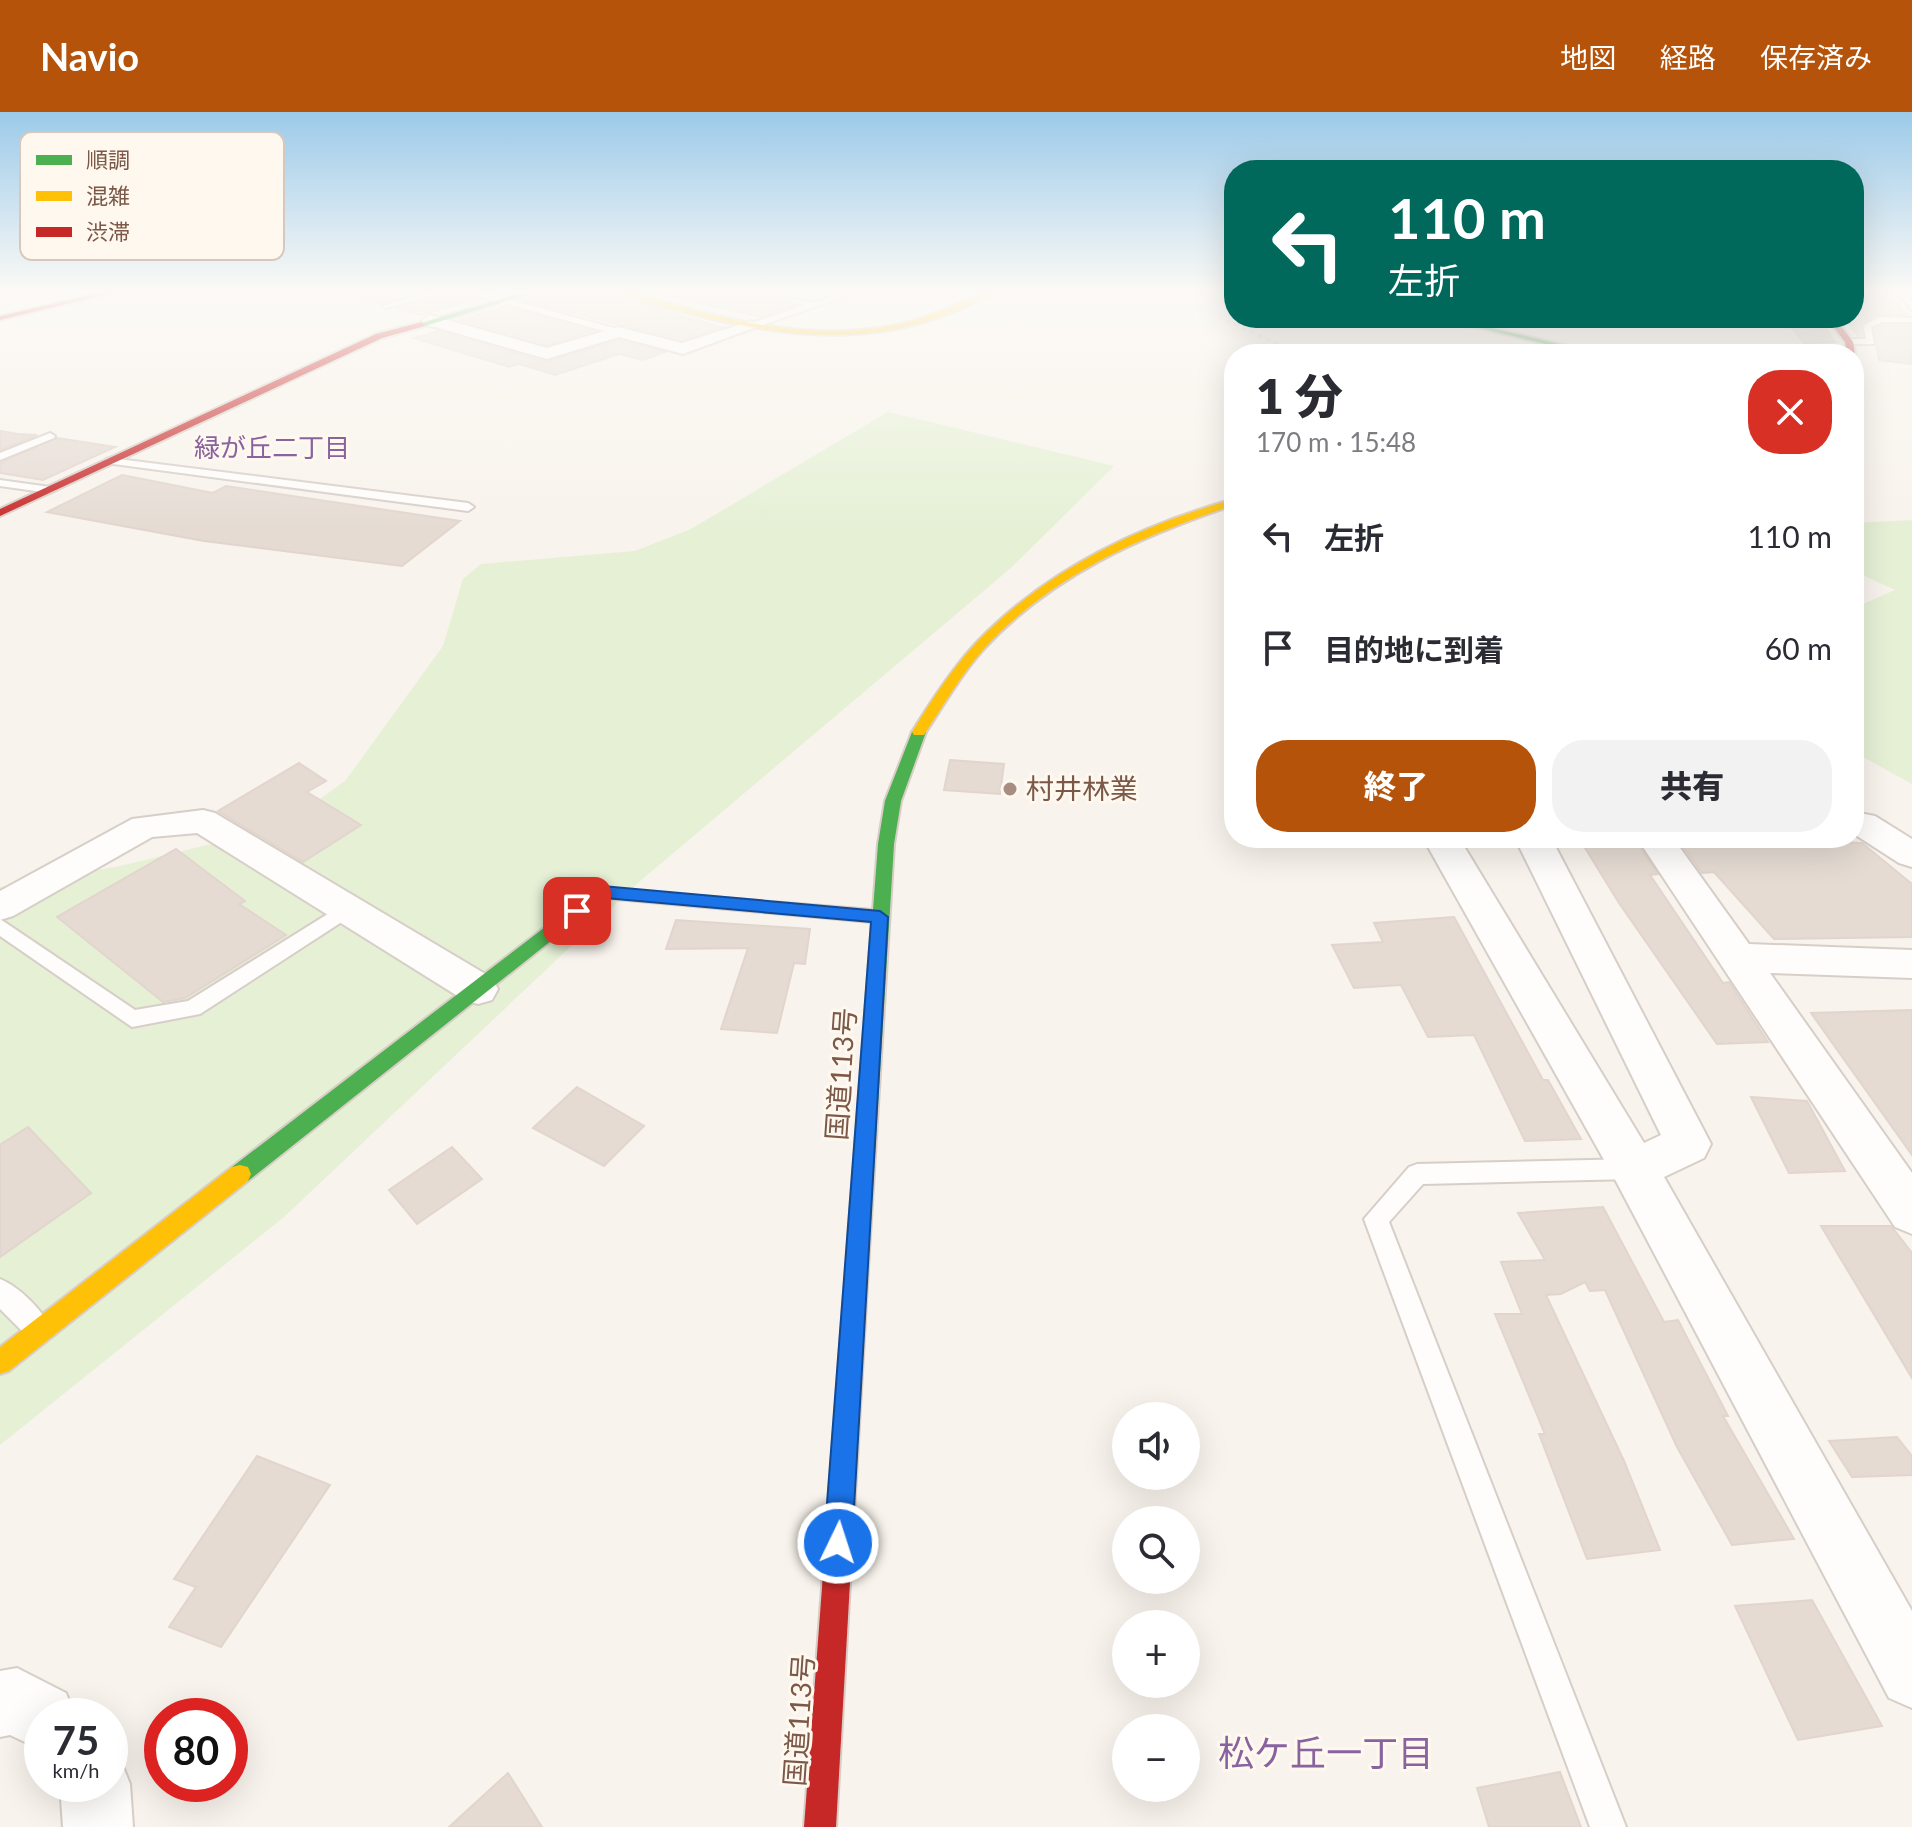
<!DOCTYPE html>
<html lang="ja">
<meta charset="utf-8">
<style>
:root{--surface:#fff;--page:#f2f2f3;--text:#2b2b33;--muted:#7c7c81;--accent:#b45309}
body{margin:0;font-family:Lato,"Noto Sans JP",sans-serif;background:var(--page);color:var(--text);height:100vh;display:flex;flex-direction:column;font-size:30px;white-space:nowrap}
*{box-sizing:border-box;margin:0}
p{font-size:26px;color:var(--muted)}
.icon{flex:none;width:44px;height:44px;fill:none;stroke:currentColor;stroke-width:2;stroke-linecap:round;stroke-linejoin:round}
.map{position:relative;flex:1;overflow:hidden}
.details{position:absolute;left:1224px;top:232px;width:640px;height:504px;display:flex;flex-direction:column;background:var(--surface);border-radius:32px;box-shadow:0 8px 32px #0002}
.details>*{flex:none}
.guide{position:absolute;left:1224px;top:48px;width:640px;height:168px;border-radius:32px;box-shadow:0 8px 32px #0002;background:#00695c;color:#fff;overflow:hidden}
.tools{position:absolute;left:1112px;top:1290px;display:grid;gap:16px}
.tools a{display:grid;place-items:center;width:88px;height:88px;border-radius:50%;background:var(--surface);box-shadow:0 8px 32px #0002;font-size:40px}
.speed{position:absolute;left:24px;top:1586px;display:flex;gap:16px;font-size:40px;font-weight:700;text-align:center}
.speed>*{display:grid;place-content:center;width:104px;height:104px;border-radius:50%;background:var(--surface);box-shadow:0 8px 32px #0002;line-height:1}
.speed small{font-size:20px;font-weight:400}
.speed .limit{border:12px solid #d22;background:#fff;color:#111}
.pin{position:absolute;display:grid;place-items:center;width:68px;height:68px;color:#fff;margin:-34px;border-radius:16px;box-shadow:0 4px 12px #0006}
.me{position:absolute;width:88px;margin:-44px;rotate:4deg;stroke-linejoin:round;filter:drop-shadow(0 0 6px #0008)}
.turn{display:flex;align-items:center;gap:28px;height:168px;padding:0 32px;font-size:36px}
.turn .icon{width:104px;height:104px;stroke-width:2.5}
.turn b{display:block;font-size:56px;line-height:68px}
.round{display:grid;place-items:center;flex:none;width:84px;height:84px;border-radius:32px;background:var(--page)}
.overview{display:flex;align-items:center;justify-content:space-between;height:136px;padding:0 32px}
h1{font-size:48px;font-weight:800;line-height:60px}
.cta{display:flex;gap:16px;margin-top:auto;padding:16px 32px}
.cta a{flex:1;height:92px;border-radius:32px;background:var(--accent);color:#fff;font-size:32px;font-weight:800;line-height:92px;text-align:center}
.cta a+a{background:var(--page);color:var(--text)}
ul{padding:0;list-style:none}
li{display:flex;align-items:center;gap:24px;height:112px;padding:0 32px}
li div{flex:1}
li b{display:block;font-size:30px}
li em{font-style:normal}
header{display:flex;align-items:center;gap:48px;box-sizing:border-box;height:112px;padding:0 40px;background:var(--accent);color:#fff}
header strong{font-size:38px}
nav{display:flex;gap:44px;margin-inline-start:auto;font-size:28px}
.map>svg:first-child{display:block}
</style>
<header>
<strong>Navio</strong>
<nav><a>地図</a><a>経路</a><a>保存済み</a></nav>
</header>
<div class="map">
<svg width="1912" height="1715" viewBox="0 0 1912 1715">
<rect width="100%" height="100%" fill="#f8f3ec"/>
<g fill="#e5f0d5">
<polygon points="888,300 1114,354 1012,455 639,770 284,1105 0,1333 0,775 120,754 282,715 346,668 443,534 463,467 481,452 635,439 691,417"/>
<polygon points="1912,408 1912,672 1854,640 1854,496 1895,478 1854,459 1854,411"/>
</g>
<g fill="#e5dbd3" stroke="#e2d5cd" stroke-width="2">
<polygon points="365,178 426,178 380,192 363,187"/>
<polygon points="456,178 478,187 420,203 396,196"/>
<polygon points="551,178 588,178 722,215 682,228 524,189"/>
<polygon points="679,178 747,178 795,193 760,205 653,180"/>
<polygon points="772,178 830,178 831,182 808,187"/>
<polygon points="1854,178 1886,178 1906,203 1876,202 1860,213 1862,224 1858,224 1844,206 1854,206"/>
<polygon points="506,195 593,219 547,233 460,208"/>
<polygon points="1784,206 1819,206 1835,230 1804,231"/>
<polygon points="1883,213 1912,213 1912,252 1879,248 1874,217"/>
<polygon points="438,219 546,250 619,228 665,240 643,248 619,242 555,263 519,252 509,255 414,226"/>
<polygon points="0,319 18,322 37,323 0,338"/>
<polygon points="57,326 115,335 43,368 0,361 0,351"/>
<polygon points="122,363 213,381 226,374 460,409 402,454 204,429 47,400"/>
<polygon points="950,648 1004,652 1000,682 944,678"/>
<polygon points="299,651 326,669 307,680 361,713 303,750 218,699"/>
<polygon points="1579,726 1634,726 1658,762 1650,763 1723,871 1729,870 1768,930 1717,932 1619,791"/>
<polygon points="1677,726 1862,731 1912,772 1912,825 1774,827 1714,760 1702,761"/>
<polygon points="176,737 245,789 239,792 286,823 185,886 163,890 57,805"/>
<polygon points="1454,805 1543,968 1548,968 1581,1027 1525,1029 1474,923 1428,925 1401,873 1354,876 1332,833 1383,830 1374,811"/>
<polygon points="676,808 810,817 805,852 794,851 777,921 721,917 748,836 666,837"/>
<polygon points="1912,898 1912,1043 1811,901"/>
<polygon points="577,975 644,1014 604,1054 533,1016"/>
<polygon points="1751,985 1807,989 1845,1059 1789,1061"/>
<polygon points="28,1015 91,1081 0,1145 0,1033"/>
<polygon points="452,1035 482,1067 417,1112 389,1078"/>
<polygon points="1603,1095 1664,1210 1678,1208 1728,1304 1723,1304 1794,1427 1732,1433 1677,1335 1605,1178 1590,1179 1585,1170 1561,1182 1546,1183 1624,1349 1660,1438 1587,1447 1539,1322 1545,1322 1495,1202 1522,1202 1501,1150 1545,1148 1518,1101"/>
<polygon points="1821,1114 1891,1114 1912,1141 1912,1266"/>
<polygon points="1897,1325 1912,1344 1912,1363 1852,1365 1829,1329"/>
<polygon points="257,1344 330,1373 221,1535 169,1515 196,1475 174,1467"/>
<polygon points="1812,1488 1882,1614 1798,1628 1735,1494"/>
<polygon points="1560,1660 1581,1715 1489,1715 1477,1676"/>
<polygon points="508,1661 542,1715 449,1715"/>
</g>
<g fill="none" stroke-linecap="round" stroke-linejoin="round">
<g stroke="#d7cec8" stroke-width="4">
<g id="lane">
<polygon points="438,178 453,178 386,196 382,194"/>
<path d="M750,178C772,178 795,192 815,190C831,188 844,177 860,179L751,217L748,212L806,193Z"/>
<polygon points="1901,184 1907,184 1912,191 1912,198"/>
<polygon points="503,186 621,218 622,220 618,223 500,190"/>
<polygon points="1878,205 1912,206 1912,210 1882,210 1871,215 1874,232 1846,232 1849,227 1866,227 1863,214"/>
<polygon points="50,321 55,324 54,326 0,348 0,341"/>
<polygon points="110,346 468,391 474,395 468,399 106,351 106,347"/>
<polygon points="0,368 50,375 56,378 50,381 0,374"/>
<polygon points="347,790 356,797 354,802 200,902 132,915 0,824 0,807 135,898 188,889"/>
<polygon points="1634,1047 1642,1050 1646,1057 1642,1064 1634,1067 1423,1072 1389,1110 1626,1715 1590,1715 1364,1107 1409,1055 1417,1052"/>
<path d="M0,1167C18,1174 43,1198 50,1216L46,1225L37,1229L28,1225L0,1197Z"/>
</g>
</g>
<g stroke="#d7cec8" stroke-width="4">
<g id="street">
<polygon points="462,178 488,178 511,188 503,193"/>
<polygon points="430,203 547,236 618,215 682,231 751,209 759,214 683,242 619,225 547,247 424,212 422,208"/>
<polygon points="203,698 215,701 492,866 498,877 492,888 478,892 464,888 197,721 152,725 13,804 0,808 0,779 132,707"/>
<polygon points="1854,700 1875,704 1912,727 1912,755 1899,751 1854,722"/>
<polygon points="1423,726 1459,726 1644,1031 1661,1023 1515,726 1551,726 1711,1032 1704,1046 1664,1065 1912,1499 1912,1596 1889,1586 1617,1071"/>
<polygon points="1637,726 1673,726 1749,832 1912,838 1912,866 1770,861 1912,1061 1912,1122 1895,1115"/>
<polygon points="17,1556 66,1581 75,1604 42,1604 42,1638 10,1623 0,1625 0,1559"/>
<polygon points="110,1644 120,1647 130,1672 133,1715 63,1715 60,1672 110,1672"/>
</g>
</g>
<g stroke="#d8cec7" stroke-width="4">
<g id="fast">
<polygon points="531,178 543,178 425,214 418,212"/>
<polygon points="1437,206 1451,206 1601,242 1587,242"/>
<polygon points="919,616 926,620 901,689 894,732 868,1156 865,1163 857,1167 849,1163 846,1156 872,810 605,786 248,1069 240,1071 232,1069 229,1062 232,1055 596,776 873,798 878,732 885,689 912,620"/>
</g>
</g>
<g stroke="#d8cec7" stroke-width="4">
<g id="slow">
<path d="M612,178H624C713,204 803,232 897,213C929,206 959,191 989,178H999C897,237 798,230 688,201C663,195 635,189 612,178Z"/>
<path d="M1234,387V393C1141,424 1050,464 983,538C960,564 943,594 924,623H914L912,620C931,589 951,558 976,531C1046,458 1138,414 1234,387Z"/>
<polygon points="240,1053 248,1055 251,1062 248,1069 9,1259 0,1262 0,1235 232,1055"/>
</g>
</g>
<g stroke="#d8cec7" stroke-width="4">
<g id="jam">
<polygon points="111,178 125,178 0,208 0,204"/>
<polygon points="1827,206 1835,206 1853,230 1855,242 1854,243 1847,242 1845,230"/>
<polygon points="422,210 425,214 382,226 0,404 0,397 376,222"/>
<polygon points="857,1145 865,1149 868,1156 836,1715 804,1715 846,1156 849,1149"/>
</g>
</g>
<use href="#lane" fill="#fefdfc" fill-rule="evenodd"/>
<use href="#street" fill="#fefdfc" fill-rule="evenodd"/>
<use href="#fast" fill="#4caf50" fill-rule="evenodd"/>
<use href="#slow" fill="#ffc107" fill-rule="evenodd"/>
<use href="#jam" fill="#c62828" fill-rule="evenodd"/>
<polyline stroke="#e5e2e6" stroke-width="3" stroke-dasharray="5 4" stroke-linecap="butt" points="1160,178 1299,242"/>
</g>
<linearGradient id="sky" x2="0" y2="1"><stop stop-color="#9ccae9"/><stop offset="0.43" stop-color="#fcfaf6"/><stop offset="1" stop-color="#fcfaf6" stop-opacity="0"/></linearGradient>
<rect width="1912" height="418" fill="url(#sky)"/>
<polygon fill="#1a73e8" stroke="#114b97" stroke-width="2" points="602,774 880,799 888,805 852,1431 848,1441 838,1445 828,1441 824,1431 871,810 605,786 583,803 571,803 571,795"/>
<circle fill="#a78e81" stroke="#fff8ef" stroke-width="3" cx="1010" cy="677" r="8"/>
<g text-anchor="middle" stroke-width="6" stroke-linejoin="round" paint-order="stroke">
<g font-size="26" fill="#88639f" stroke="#fff8ef">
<text x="272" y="345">緑が丘二丁目</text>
</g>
<g font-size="28" fill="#7b5847" stroke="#fff8ef" text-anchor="start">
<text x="1026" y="687">村井林業</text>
</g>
<g font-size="28" fill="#7b5847" stroke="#fff8ef">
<text transform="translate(841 962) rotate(-86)" y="10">国道113号</text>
<text transform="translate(799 1608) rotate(-86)" y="10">国道113号</text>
</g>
<g font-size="36" fill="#88639f" stroke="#fff8ef">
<text x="1326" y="1654">松ケ丘一丁目</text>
</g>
</g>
<rect x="20" y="20" width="264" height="128" rx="12" fill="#fff8ef" stroke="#d7c8bd" stroke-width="2"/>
<rect x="36" y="43" width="36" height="10" fill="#4caf50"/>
<rect x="36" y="79" width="36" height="10" fill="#ffc107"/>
<rect x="36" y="115" width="36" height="10" fill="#c62828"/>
<g font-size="22" fill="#7b5847">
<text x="86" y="56">順調</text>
<text x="86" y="92">混雑</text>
<text x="86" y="128">渋滞</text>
</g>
</svg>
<div class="tools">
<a><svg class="icon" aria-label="sound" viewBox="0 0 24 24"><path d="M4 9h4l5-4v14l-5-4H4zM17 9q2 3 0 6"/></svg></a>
<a><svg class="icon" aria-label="search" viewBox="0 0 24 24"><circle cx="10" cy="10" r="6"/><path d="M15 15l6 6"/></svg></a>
<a>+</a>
<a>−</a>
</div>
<div class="speed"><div>75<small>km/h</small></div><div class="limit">80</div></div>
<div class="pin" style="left:577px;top:799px;background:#d93025"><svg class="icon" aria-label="arrive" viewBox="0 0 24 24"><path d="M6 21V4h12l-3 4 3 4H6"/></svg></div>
<svg class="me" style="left:838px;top:1431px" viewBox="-20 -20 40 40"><circle r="17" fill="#1a73e8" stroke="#fff" stroke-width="3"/><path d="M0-11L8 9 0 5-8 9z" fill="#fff"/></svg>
<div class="guide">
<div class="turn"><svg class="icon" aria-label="left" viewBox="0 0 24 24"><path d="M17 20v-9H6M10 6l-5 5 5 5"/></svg><div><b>110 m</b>左折</div></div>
</div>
<section class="details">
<div class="overview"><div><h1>1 分</h1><p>170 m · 15:48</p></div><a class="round" style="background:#d93025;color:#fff"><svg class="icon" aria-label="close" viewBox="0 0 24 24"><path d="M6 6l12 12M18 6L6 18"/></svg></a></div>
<ul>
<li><svg class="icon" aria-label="left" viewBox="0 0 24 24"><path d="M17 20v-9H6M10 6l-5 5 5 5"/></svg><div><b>左折</b></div><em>110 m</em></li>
<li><svg class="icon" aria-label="arrive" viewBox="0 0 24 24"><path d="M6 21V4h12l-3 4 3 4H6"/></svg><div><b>目的地に到着</b></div><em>60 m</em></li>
</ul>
<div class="cta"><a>終了</a><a>共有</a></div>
</section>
</div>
